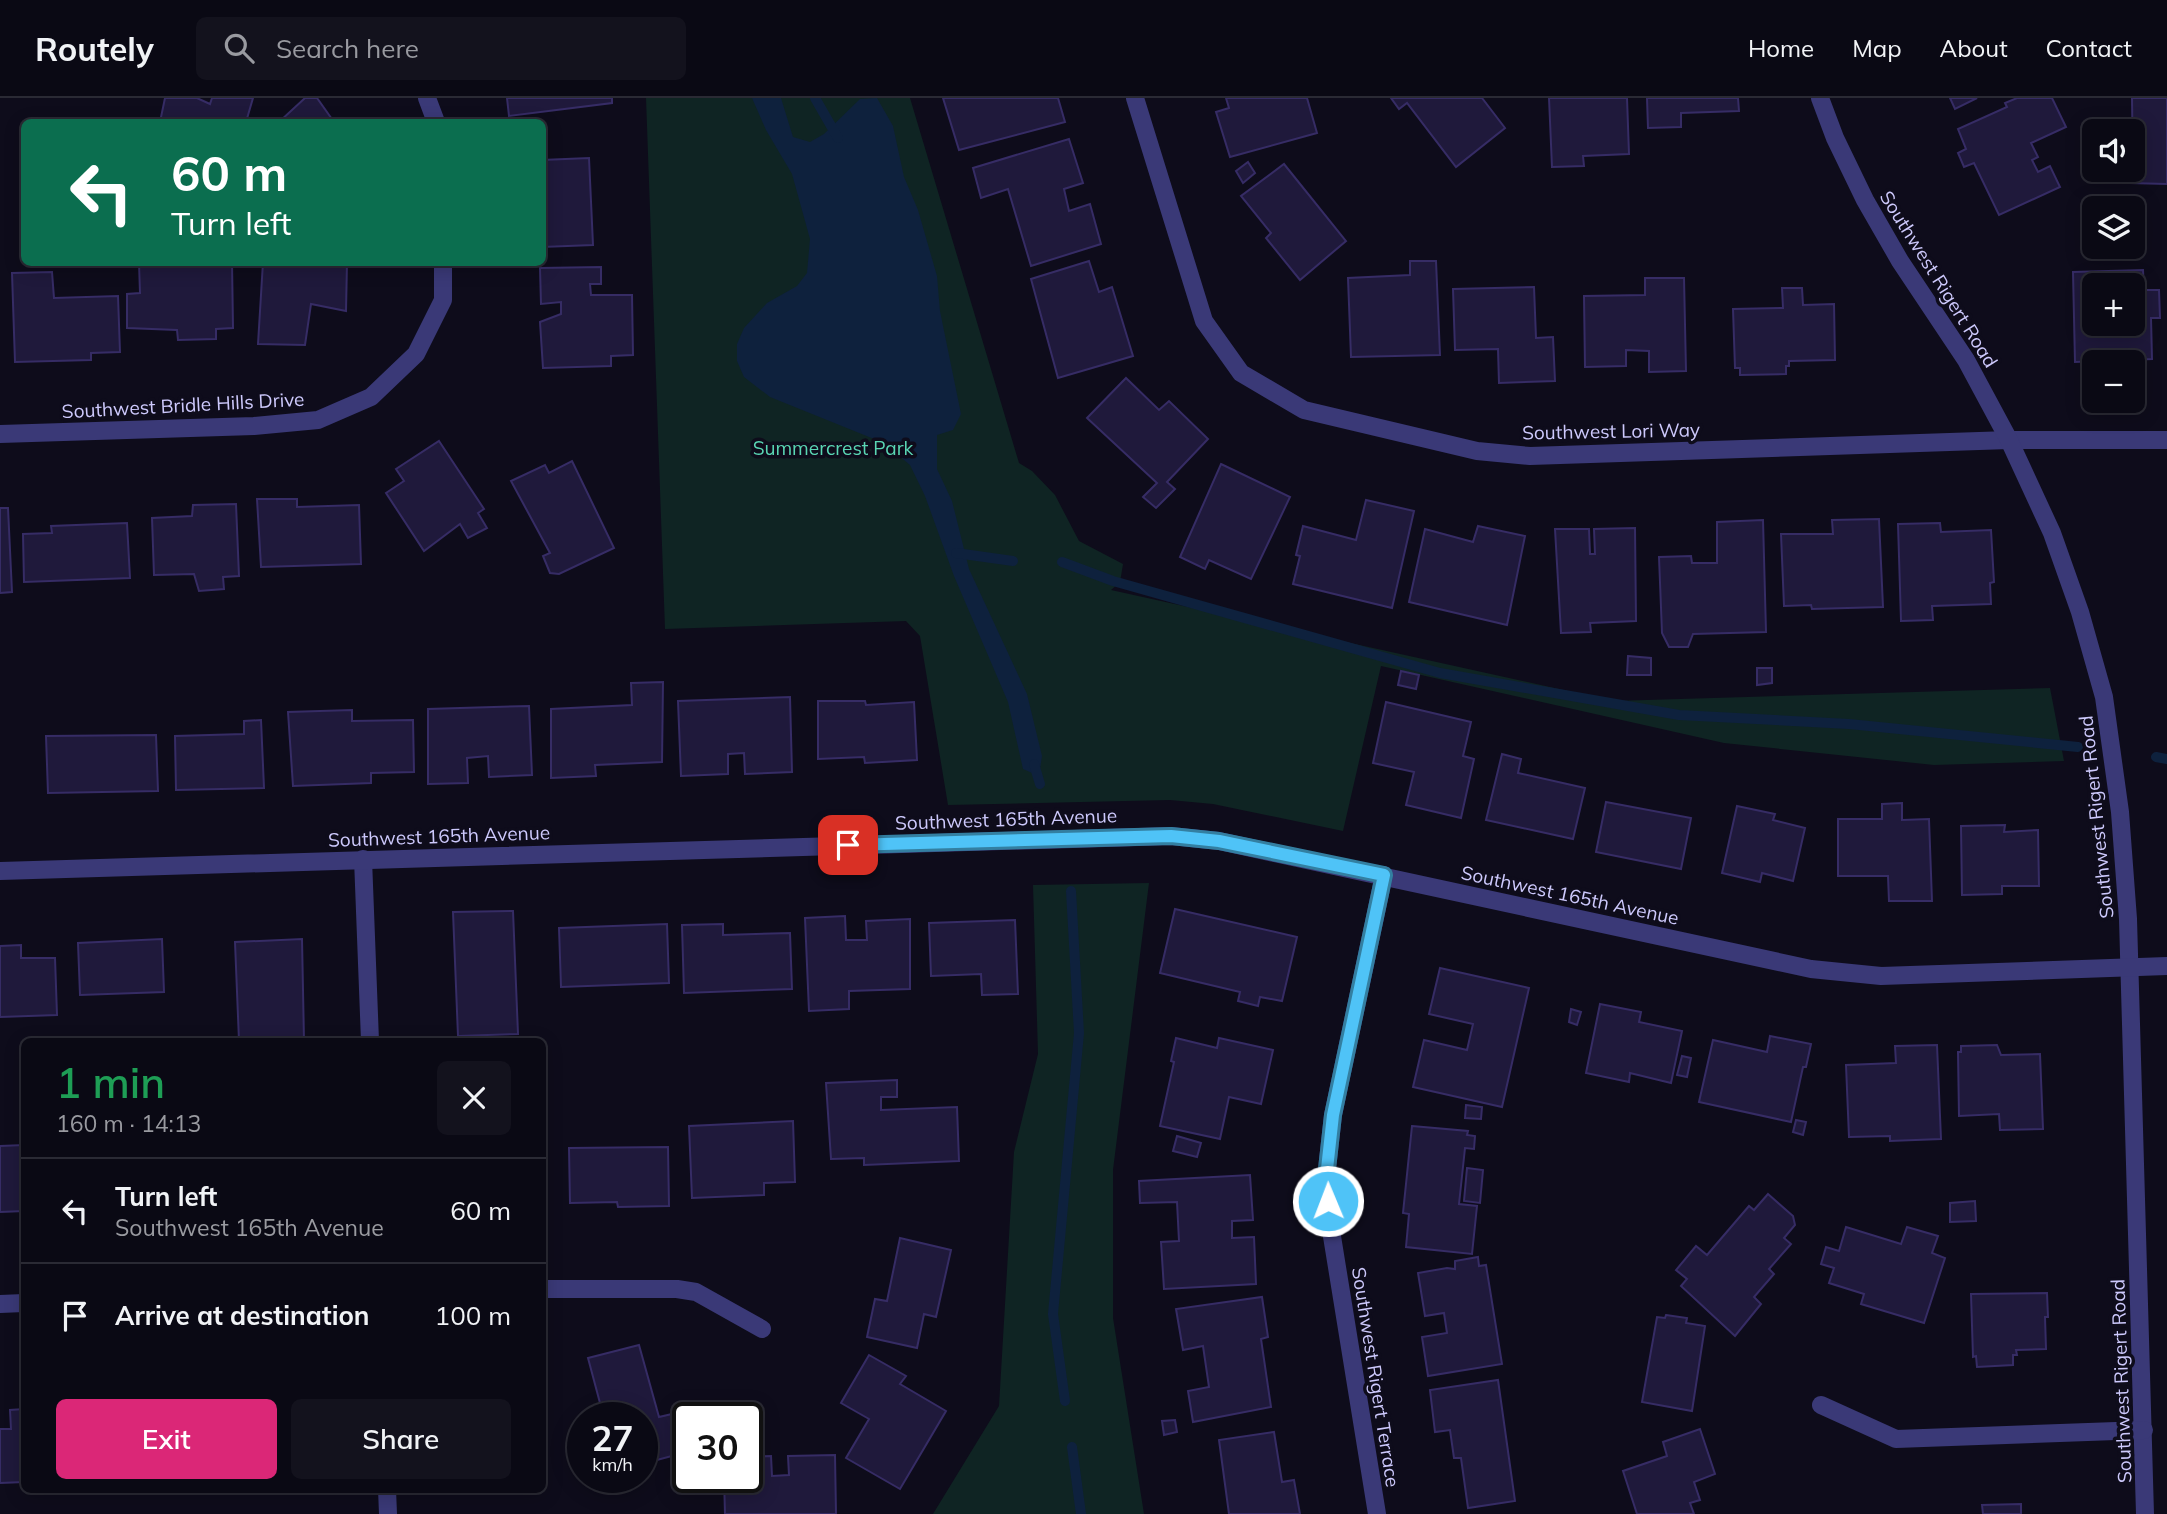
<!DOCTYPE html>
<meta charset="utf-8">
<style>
:root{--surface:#0a0914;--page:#13121d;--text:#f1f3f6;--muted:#999aa0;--line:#2a2a34;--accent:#db2777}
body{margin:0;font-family:Mulish,sans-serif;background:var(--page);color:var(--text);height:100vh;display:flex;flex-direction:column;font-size:26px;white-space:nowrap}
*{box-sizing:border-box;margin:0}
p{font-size:23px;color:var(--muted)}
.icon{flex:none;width:38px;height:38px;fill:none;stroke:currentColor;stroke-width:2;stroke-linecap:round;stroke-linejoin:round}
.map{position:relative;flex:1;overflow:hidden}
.panel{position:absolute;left:21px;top:940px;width:525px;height:455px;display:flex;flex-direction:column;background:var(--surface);border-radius:10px;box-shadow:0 4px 18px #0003,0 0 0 2px var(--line)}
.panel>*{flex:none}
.banner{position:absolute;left:21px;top:21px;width:525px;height:147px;border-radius:10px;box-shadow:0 4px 18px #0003,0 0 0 2px var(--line);background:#0b6e4f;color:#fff;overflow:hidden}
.tools{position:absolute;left:2082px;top:21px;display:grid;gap:14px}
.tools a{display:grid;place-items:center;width:63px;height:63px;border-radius:10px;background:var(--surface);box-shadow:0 4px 18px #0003,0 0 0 2px var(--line);font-size:35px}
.speed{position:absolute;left:567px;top:1304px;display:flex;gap:14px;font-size:35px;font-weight:700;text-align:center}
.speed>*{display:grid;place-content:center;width:91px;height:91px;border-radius:50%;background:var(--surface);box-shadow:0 4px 18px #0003,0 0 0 2px var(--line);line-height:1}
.speed small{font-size:18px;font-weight:400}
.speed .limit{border:4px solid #111;border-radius:10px;background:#fff;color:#111}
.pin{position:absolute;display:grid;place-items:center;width:60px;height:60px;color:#fff;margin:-30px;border-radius:14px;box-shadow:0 4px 10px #0006}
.me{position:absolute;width:77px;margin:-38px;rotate:359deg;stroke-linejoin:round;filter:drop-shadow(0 0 5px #0008)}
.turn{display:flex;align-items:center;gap:24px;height:147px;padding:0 35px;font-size:32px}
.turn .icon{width:91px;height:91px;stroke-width:2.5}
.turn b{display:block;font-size:49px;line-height:60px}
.round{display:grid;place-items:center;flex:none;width:74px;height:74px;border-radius:10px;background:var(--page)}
.overview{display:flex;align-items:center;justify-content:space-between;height:119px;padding:0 35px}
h1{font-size:42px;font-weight:600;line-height:52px;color:#1e9e55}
.cta{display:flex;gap:14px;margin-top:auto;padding:14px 35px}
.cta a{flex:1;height:80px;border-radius:10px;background:var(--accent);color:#fff;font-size:28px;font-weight:600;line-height:80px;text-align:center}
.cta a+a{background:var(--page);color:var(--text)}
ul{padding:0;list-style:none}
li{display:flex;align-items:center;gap:21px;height:105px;padding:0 35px;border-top:2px solid var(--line)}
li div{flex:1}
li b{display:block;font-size:26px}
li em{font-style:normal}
header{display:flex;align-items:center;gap:42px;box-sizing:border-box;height:98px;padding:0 35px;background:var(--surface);border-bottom:2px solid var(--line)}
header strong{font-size:33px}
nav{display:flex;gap:38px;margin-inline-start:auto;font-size:24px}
.search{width:490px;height:63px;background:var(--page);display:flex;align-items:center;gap:18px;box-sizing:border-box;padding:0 24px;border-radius:10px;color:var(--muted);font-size:26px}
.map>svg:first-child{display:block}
</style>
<header>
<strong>Routely</strong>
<div class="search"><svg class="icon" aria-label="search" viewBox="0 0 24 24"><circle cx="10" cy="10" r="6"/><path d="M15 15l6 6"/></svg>Search here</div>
<nav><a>Home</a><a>Map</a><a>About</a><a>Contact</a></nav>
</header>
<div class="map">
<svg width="2167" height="1416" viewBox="0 0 2167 1416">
<rect width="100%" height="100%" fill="#0e0c1b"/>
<g fill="#0f2423">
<polygon points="646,0 910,0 1019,365 1032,373 1055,397 1079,443 1123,466 1120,484 1111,492 1613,603 2050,590 2064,663 1934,667 1724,645 1381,568 1343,733 1213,706 1170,702 948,707 920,538 906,523 665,531"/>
<polygon points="1149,785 1113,1072 1113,1220 1144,1416 933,1416 999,1308 1014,1054 1038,956 1033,787"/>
</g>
<polygon fill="#0e213d" points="752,0 781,0 793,39 810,44 824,36 860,1 877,0 893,28 904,79 918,112 937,178 940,213 961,316 953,332 937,337 937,371 952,403 969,471 1027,596 1042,658 1039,678 1023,671 1008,604 954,478 925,398 910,367 884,345 770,299 744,279 737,263 737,246 744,230 767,205 797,188 807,175 810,141 792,76 766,32"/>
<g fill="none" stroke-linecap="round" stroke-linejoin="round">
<g stroke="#0e213d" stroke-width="10">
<polyline points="815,0 838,40"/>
<polyline points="956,455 1013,463"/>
<polyline points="1062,464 1113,483 1440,575 1679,617 1849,626 2078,649"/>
<polyline points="2156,659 2167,661"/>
<polyline points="1034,666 1040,686"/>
<polyline points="1065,1303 1053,1216 1079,935 1071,793"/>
<polyline points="1072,1349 1081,1416"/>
</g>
</g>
<g fill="#1f193b" stroke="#362c65" stroke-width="2" fill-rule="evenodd">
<polygon points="165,0 197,0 210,6 212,0 253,0 246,24 160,24"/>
<polygon points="305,0 317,0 334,24 279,24"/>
<polygon points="507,0 612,0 612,5 509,18"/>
<polygon points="943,0 1058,0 1065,24 959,52"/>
<polygon points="1226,0 1307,0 1317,35 1230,59 1216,14 1229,10"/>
<polygon points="1391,0 1482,0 1505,30 1456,69 1407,5 1399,11"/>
<polygon points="1549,0 1627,0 1629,56 1583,58 1584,68 1552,69"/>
<polygon points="1647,0 1738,0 1739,13 1681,15 1681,29 1648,30"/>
<polygon points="1950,0 1977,0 1955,11"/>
<polygon points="2017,0 2052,0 2066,29 2031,45 2038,59 2032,62 2038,74 2050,68 2060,89 1999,117 1974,65 1964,69 1958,55 1966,51 1958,31 2007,9 2005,5"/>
<polygon points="2132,0 2167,0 2167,86 2130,85 2130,72 2133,72"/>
<polygon points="1069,41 1083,85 1064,91 1069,113 1090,106 1101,146 1031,168 1008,91 981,100 973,70"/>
<polygon points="589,60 593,147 542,149 542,62"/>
<polygon points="1248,64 1255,75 1243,85 1236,73"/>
<polygon points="1284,66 1346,143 1300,182 1266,140 1271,135 1241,98"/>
<polygon points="1089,163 1099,194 1112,189 1133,258 1058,280 1031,181"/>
<polygon points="1410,163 1436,163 1440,257 1351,259 1348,180 1410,177"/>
<polygon points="232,164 233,230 216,231 216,241 178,242 177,232 127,230 127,196 140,195 139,165"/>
<polygon points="263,164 347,164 346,213 311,206 305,247 258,246"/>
<polygon points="601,169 601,186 590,186 591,197 632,197 633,257 611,258 611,268 543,270 540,224 561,216 561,204 541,206 540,170"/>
<path d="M2143,172L2144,192H2159L2160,220H2151L2152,261L2075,264L2073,174ZM2095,187H2133V226H2095Z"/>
<polygon points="52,174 54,200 118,198 120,254 91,255 91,262 15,264 12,175"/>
<polygon points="1645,180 1684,180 1686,273 1649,274 1649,253 1626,252 1626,268 1585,269 1584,198 1645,197"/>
<polygon points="1534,189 1536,240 1553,239 1555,283 1499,285 1498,251 1455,252 1453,191"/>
<polygon points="1782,190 1802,190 1803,207 1834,206 1835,262 1789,263 1789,268 1786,268 1786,276 1740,277 1740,270 1735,270 1733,211 1783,210"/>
<polygon points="1126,280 1159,312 1169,303 1208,341 1167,384 1175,391 1156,410 1143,399 1157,385 1087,320"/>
<polygon points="439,343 484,411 478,415 487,430 468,440 460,426 424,453 386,395 404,383 396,371"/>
<polygon points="572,363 614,450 559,476 550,475 543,458 550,455 511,383 545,367 549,375"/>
<polygon points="1221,366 1290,399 1251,481 1209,462 1205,471 1180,459"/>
<polygon points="257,401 297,401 297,409 359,407 361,466 261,469"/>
<polygon points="1366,402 1414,413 1392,510 1293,486 1300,458 1296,457 1303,428 1356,442"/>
<polygon points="236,406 239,478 223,479 224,491 199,493 194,476 154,477 152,420 192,418 193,407"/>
<polygon points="0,410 8,410 12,494 0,495"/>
<polygon points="1879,421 1883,509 1812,511 1811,507 1784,508 1781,436 1833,436 1832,422"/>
<polygon points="1763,422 1766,534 1693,536 1688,549 1669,549 1662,535 1659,459 1691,458 1692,465 1717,465 1717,424"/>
<polygon points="127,425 130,480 24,484 23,436 52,435 51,428"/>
<polygon points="1940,425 1941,434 1991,432 1994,484 1990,485 1991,506 1932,508 1933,522 1901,523 1898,426"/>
<polygon points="1478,428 1525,438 1507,527 1409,504 1425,431 1473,444"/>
<polygon points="1635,430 1636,523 1590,525 1591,534 1561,535 1555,431 1589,431 1590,456 1595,456 1594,431"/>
<polygon points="1628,558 1651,560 1651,577 1627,577"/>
<polygon points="1757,570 1772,570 1772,585 1757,587"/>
<polygon points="1401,573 1419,577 1416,591 1398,587"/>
<polygon points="663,584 662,664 595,667 596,678 551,680 551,611 632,607 631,585"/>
<polygon points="790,599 792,674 745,676 744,655 728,656 728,676 681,678 678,603"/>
<polygon points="818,603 865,603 866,607 914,604 917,662 865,665 864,659 818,661"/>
<polygon points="1386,604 1471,624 1463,658 1474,661 1461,720 1406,707 1414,674 1373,665"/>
<polygon points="529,608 532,677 489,679 488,658 467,660 468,685 428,686 428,611"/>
<polygon points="352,612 352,623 413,622 414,674 371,675 371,685 293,688 288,614"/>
<polygon points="261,622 264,690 176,692 175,638 244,636 244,623"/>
<polygon points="156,637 158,693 48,695 46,638"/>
<polygon points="1502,656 1521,661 1518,675 1585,690 1573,741 1486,722"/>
<polygon points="1606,704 1691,720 1681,771 1596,754"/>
<polygon points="1902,705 1902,722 1929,721 1932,803 1889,803 1888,778 1838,778 1838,721 1882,721 1882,706"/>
<polygon points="1737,708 1775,716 1773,722 1805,730 1793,783 1762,775 1760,784 1722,775"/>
<polygon points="2005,727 2004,734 2038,732 2039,788 2002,788 2002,796 1962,797 1961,728"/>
<polygon points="1175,811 1297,839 1282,903 1260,899 1258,908 1238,903 1240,894 1160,875"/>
<polygon points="513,813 518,936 458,938 453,814"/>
<polygon points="845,818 846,842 867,842 866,823 910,821 910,891 849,893 849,911 809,913 805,820"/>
<polygon points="1015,822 1018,896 982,897 981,876 931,878 929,825"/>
<polygon points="667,826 669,885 561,889 559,830"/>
<polygon points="723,826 723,837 790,835 792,891 684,895 682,827"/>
<polygon points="162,841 164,894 80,897 78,845"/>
<polygon points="302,841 304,943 239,943 235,844"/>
<polygon points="21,847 21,860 55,860 57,917 0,919 0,848"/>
<polygon points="1440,870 1529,890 1502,1009 1413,989 1424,942 1467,952 1473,926 1429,916"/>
<polygon points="1600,906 1641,914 1639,924 1682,933 1671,985 1630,975 1629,984 1586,975"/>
<polygon points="1571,911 1581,914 1577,927 1569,924"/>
<polygon points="1770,938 1811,946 1806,969 1803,969 1791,1024 1699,1004 1713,942 1767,954"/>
<polygon points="1176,940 1217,950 1219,940 1273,952 1261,1006 1229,999 1220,1041 1160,1028 1174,964 1171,963"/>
<polygon points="1937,947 1941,1041 1890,1043 1890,1038 1849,1039 1846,967 1896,965 1895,948"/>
<polygon points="1997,947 2001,957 2040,956 2043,1031 2000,1032 1999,1016 1959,1018 1958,954 1961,954 1961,948"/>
<polygon points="1682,958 1691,960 1687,979 1677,977"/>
<polygon points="897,982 897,999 881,999 881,1012 957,1009 959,1063 864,1067 864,1060 831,1061 826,985"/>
<polygon points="1466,1007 1482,1009 1481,1021 1465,1020"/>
<polygon points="1796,1022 1806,1024 1803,1037 1793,1034"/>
<polygon points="793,1023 795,1084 764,1085 764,1097 692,1100 689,1028"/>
<polygon points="1412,1028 1468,1033 1467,1037 1475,1038 1474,1051 1465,1050 1459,1106 1477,1108 1472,1156 1406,1149 1409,1116 1403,1115"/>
<polygon points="1177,1038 1201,1045 1197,1059 1173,1053"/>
<polygon points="24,1047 24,1113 0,1114 0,1048"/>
<polygon points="668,1049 669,1108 618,1109 617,1104 570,1105 569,1050"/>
<polygon points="1467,1070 1483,1072 1480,1105 1464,1103"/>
<polygon points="1250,1077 1253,1122 1232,1123 1232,1140 1254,1139 1256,1186 1164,1191 1161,1144 1179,1143 1177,1104 1140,1105 1139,1083"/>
<polygon points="1768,1096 1793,1118 1795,1127 1784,1140 1791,1146 1769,1171 1774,1176 1754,1199 1761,1206 1735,1238 1681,1188 1687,1181 1676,1172 1696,1148 1707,1157 1749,1108 1754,1112"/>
<polygon points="1975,1103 1976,1123 1950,1124 1950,1105"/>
<polygon points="1846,1129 1901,1146 1907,1129 1938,1138 1932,1155 1945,1160 1924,1225 1861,1206 1864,1196 1829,1185 1834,1170 1821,1166 1826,1149 1839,1153"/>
<polygon points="900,1140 951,1152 936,1219 924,1216 917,1250 867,1239 875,1201 887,1203"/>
<polygon points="1478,1159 1479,1168 1486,1167 1502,1266 1428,1278 1422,1239 1447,1235 1444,1215 1425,1218 1418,1175 1447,1170 1455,1171 1455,1163"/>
<polygon points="2047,1195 2048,1219 2045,1219 2046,1251 2016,1252 2017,1257 2013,1257 2013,1267 1977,1269 1976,1258 1973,1259 1971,1196"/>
<polygon points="1262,1199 1268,1239 1261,1241 1271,1309 1193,1324 1188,1293 1209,1289 1203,1248 1183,1252 1176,1211"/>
<polygon points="1666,1217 1687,1220 1686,1225 1705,1228 1692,1313 1642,1304 1657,1219 1665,1220"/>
<polygon points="639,1247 659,1319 672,1316 683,1355 642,1366 642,1320 604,1320 588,1260"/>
<polygon points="869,1257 906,1278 900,1286 946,1313 900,1391 846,1360 869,1321 841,1305"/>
<polygon points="1498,1282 1515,1403 1468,1410 1461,1360 1454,1360 1450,1332 1435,1334 1430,1292"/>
<polygon points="24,1311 24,1384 0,1385 0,1331 11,1331 10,1312"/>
<polygon points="1175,1322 1177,1334 1164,1337 1162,1323"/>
<polygon points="1700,1331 1715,1376 1694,1384 1700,1402 1690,1405 1694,1416 1637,1416 1623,1373 1667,1358 1663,1344"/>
<polygon points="1274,1334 1282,1384 1294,1382 1300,1416 1229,1416 1219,1342"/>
<polygon points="835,1357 836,1416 725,1416 724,1379 747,1379 747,1359 771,1358 772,1378 789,1377 788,1358"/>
<polygon points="2021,1406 2021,1416 1983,1416 1982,1407"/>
</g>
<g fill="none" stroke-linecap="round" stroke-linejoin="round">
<g stroke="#3a3977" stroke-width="18">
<polyline points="427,0 436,24"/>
<polyline points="1135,0 1204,223 1241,275 1304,312 1477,353 1530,358 2009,342 2167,342"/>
<polyline points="1820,0 1835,40 1865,102 1900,163 1966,262 2009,342 2052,435 2080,514 2104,599 2120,714 2128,821 2145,1416"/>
<polyline points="0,336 254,328 318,322 371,299 416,256 443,202 443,164"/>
<polyline points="363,761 370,943"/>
<polyline points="0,773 1171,738 1219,743 1811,871 1881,878 2167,868"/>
<polyline points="542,1191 677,1191 696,1194 762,1231"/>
<polyline points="0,1206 24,1205"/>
<polyline points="1821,1307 1896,1341 2144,1332"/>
<polyline points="387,1391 388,1416"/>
<polyline points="1377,1416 1330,1126 1326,1080 1333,1017 1384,777"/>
</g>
</g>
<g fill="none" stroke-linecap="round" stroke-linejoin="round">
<g stroke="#337fa1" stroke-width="18">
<polyline id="route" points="848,747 1171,738 1219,743 1384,777 1333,1017 1326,1080 1328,1103"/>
</g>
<use href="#route" stroke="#4fc3f7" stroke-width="12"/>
</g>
<g text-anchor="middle" stroke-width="7" stroke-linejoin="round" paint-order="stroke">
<g font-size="19" fill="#cdc9fc" stroke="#0e0c1b">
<text transform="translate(1939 181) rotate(58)" y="7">Southwest Rigert Road</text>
<text transform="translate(183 307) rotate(-3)" y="7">Southwest Bridle Hills Drive</text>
<text transform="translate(1611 333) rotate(-1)" y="7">Southwest Lori Way</text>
<text transform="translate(2096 719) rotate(-96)" y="7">Southwest Rigert Road</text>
<text transform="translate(1006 721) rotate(-2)" y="7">Southwest 165th Avenue</text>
<text transform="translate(439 738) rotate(-2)" y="7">Southwest 165th Avenue</text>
<text transform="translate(1570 797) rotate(12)" y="7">Southwest 165th Avenue</text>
<text transform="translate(1376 1279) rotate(81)" y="7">Southwest Rigert Terrace</text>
<text transform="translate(2121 1283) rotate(-92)" y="7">Southwest Rigert Road</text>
</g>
<g font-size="19" fill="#5ad6b4" stroke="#0e0c1b">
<text x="833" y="357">Summercrest Park</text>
</g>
</g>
</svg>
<div class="tools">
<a><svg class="icon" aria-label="sound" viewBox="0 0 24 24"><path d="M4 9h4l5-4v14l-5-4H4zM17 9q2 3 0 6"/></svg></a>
<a><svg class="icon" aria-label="layers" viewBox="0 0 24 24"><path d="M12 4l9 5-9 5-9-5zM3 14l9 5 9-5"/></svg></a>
<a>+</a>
<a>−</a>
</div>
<div class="speed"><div>27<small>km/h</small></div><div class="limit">30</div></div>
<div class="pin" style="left:848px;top:747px;background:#d93025"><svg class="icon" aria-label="arrive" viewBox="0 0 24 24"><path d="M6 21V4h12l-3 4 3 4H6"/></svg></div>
<svg class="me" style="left:1328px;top:1103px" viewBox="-20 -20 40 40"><circle r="17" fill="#4fc3f7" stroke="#fff" stroke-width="3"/><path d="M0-11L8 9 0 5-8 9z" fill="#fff"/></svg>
<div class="banner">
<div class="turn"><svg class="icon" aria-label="left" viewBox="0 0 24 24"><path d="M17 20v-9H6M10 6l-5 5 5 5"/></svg><div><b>60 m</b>Turn left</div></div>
</div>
<section class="panel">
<div class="overview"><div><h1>1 min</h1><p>160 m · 14:13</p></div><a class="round"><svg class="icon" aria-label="close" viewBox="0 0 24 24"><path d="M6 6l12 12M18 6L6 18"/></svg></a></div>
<ul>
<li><svg class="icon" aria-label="left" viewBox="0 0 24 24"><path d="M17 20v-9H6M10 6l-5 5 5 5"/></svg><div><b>Turn left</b><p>Southwest 165th Avenue</p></div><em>60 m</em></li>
<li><svg class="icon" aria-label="arrive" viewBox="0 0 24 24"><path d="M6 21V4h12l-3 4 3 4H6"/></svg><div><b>Arrive at destination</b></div><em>100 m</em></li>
</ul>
<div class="cta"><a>Exit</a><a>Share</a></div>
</section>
</div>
